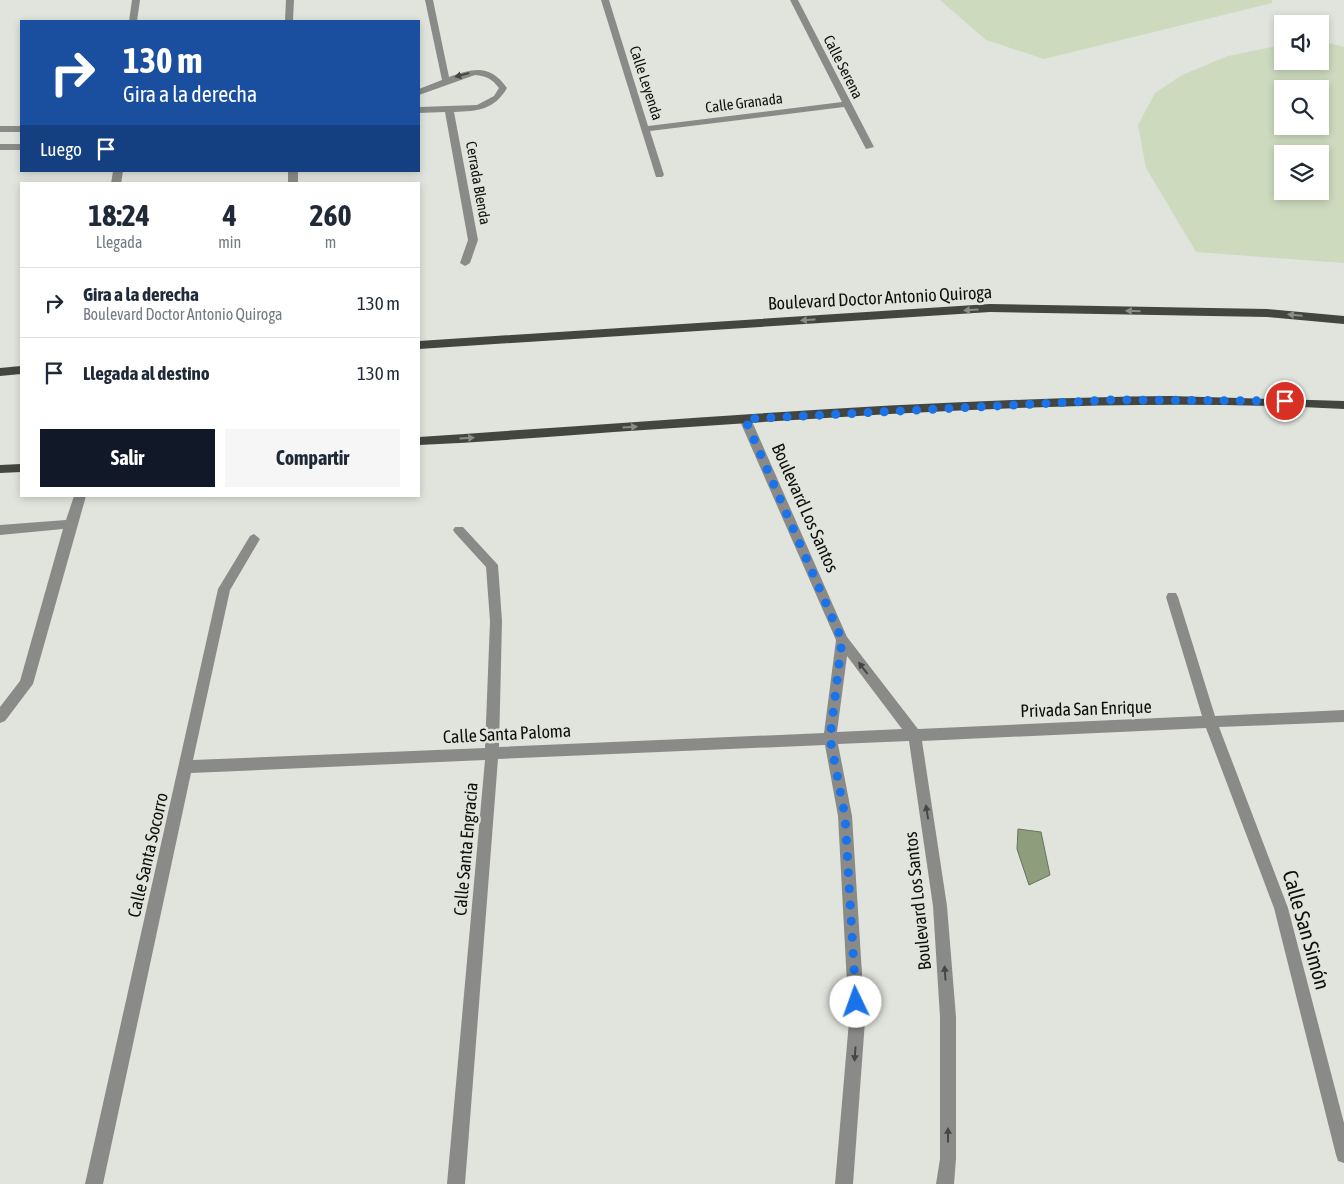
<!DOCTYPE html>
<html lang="es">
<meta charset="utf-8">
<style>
:root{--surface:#fff;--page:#f6f6f7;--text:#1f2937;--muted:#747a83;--line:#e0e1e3;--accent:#111827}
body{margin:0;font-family:"Asap Condensed",sans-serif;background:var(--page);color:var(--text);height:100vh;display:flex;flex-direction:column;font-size:19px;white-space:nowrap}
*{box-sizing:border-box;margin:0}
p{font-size:16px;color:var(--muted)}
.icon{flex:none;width:28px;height:28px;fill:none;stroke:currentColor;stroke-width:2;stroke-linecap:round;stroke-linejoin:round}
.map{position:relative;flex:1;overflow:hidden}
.side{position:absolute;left:20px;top:182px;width:400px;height:315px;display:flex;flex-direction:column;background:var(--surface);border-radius:0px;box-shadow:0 2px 8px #0003}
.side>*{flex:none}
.hud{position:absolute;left:20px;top:20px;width:400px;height:152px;border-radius:0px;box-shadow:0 2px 8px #0003;background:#1a4fa0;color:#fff;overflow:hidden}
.tools{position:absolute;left:1274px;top:15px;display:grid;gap:10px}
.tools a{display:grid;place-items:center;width:55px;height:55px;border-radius:0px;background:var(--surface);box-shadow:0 2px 8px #0003;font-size:25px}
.pin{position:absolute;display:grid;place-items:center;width:42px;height:42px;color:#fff;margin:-21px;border:2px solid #fff;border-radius:50%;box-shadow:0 1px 5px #0007}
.me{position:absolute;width:55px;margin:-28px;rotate:357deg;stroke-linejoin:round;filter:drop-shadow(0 0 4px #0008)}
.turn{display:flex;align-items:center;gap:18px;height:105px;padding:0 20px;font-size:22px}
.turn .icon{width:65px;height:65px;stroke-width:2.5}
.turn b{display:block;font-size:35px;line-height:42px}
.then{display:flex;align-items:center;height:48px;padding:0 20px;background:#0003;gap:10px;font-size:19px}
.eta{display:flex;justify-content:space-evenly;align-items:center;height:85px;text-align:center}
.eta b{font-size:30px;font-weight:700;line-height:35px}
.cta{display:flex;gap:10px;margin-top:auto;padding:10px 20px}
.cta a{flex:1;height:58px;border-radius:0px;background:var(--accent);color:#fff;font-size:20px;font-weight:700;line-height:58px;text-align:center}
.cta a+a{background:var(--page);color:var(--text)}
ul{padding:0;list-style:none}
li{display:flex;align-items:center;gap:15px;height:70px;padding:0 20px;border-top:1px solid var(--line)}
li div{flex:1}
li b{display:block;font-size:19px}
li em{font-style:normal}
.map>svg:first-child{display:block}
</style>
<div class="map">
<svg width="1344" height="1184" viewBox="0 0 1344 1184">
<rect width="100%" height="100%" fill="#e1e4dd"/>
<g fill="#cddabe" fill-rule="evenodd">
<polygon points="940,0 1272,0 1272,3 1044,59 986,40"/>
<path d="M1329,43L1344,47V263L1196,252L1146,168L1138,125L1155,93L1182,75L1228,56L1282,45V61H1320V44ZM1282,89H1320V126H1282ZM1282,154H1320V191H1282Z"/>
</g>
<polygon fill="#8e9e7d" stroke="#68735c" points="1018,829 1041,832 1050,875 1029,885 1017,849"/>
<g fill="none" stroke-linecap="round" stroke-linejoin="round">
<g fill="#8a8b88" fill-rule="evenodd">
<polygon points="132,0 140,0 137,21 129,21"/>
<polygon points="286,0 294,0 293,21 285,21"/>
<path d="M425,0H433L449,77C474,68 490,64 507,88C494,110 478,111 454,112L478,240L470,263L465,266L460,263L468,240L445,112L419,113V107L477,105L494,96L499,88C492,79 487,76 475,75L419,95V89L442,80Z"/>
<polygon points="601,0 609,0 648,126 842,102 790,0 798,0 874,147 866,149 844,107 650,131 664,175 662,177 656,177"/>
<rect x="0" y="126" width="21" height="6"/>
<rect x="0" y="144" width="21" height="6"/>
<polygon points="113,171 123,171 121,184 111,184"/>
<rect x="288" y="171" width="10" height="13"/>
<path d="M745,415L751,419L847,637L918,729L1202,716L1166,597L1168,593H1176L1178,597L1215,716L1344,710V722L1219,727L1288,908L1344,1123V1163L1338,1161L1336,1155L1274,908L1206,728L922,741L947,906L956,1017V1159L954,1184H936L940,1159V1017L933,906L909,741L838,744L852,816L865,1021L853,1184H835L849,1021L838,816L825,745L498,759L465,1184H447L485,760L191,773L103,1184H85L218,589L250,536L254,534L260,539L230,590L193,760L485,748L490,621L486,567L455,533L453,530L455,527H463L498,565L502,621L499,747L824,733L836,640L739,419ZM847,656L902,729L837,732Z"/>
<polygon points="74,496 86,496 33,684 5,721 0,723 0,707 20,681 63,529 0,535 0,525 66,520"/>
</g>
<g fill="#434540" fill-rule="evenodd">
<polygon points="990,304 1267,309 1344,316 1344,324 1267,317 990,312 419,349 419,341"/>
<polygon points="21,366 21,374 0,376 0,368"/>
<path d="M1170,396L1344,401V409C1100,396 857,416 614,432C549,437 484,442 419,445V437C669,420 919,399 1170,396Z"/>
<polygon points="21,464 21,472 0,473 0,465"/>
</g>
</g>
<defs><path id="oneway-solid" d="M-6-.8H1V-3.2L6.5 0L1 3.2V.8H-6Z" transform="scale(1.25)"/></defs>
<g fill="#464745">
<use href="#oneway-solid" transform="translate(462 75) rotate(165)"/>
<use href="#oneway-solid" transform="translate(863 668) rotate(-128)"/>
<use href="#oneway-solid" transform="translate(927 812) rotate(-99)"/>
<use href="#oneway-solid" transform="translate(945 973) rotate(-94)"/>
<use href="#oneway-solid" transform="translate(855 1054) rotate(94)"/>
<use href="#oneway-solid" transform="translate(948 1135) rotate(-90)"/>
</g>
<g fill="#8a8d87">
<use href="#oneway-solid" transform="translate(971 310) rotate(176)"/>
<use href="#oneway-solid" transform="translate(1133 311) rotate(-179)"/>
<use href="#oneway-solid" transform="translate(1295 315) rotate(-175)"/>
<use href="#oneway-solid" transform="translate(808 320) rotate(176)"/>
<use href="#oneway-solid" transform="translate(630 427) rotate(-4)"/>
<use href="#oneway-solid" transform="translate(467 438) rotate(-4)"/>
</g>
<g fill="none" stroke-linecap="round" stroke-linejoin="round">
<polyline stroke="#1a73e8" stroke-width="9" stroke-dasharray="0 16.2" points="856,1002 845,816 830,738 842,640 745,419 1111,400 1285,401"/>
</g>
<g text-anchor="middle" stroke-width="5" stroke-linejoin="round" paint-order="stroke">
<g font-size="15" fill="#0f100e" stroke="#e1e4dd">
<text transform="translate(843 67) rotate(63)" y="5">Calle Serena</text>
<text transform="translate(646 83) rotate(72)" y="5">Calle Leyenda</text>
<text transform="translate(744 103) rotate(-7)" y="5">Calle Granada</text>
<text transform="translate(478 183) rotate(80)" y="5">Cerrada Blenda</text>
</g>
<g font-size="18" fill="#0f100e" stroke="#e1e4dd">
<text transform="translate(880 298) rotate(-3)" y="6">Boulevard Doctor Antonio Quiroga</text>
<text transform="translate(805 508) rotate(66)" y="6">Boulevard Los Santos</text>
<text transform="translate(1086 709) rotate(-2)" y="6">Privada San Enrique</text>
<text transform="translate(507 734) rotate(-3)" y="6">Calle Santa Paloma</text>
<text transform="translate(466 849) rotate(-85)" y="6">Calle Santa Engracia</text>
<text transform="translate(148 855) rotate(-77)" y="6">Calle Santa Socorro</text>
<text transform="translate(918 901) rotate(-96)" y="6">Boulevard Los Santos</text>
</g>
<g font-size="21" fill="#0f100e" stroke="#e1e4dd">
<text transform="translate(1306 930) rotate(74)" y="7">Calle San Simón</text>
</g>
</g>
</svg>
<div class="tools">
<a><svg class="icon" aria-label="sound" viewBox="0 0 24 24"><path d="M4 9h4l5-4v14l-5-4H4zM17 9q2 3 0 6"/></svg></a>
<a><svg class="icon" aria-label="search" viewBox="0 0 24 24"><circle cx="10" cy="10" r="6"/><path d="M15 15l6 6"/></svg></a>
<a><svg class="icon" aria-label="layers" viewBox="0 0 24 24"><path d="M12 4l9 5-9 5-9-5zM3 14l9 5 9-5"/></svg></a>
</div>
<div class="pin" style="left:1285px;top:401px;background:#d93025"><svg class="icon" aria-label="arrive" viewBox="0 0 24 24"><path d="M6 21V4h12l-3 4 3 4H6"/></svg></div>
<svg class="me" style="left:856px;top:1002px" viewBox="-20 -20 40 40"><circle r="19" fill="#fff"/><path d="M0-13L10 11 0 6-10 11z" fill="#1a73e8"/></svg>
<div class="hud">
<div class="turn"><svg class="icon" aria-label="right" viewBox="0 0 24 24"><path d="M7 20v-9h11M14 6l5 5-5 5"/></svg><div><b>130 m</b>Gira a la derecha</div></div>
<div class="then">Luego<svg class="icon" aria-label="arrive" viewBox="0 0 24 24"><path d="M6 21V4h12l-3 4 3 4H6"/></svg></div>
</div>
<section class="side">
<div class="eta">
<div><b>18:24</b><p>Llegada</p></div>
<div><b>4</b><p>min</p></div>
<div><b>260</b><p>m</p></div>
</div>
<ul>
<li><svg class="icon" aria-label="right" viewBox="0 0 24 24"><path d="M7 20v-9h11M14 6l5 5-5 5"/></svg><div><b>Gira a la derecha</b><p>Boulevard Doctor Antonio Quiroga</p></div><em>130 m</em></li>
<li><svg class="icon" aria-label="arrive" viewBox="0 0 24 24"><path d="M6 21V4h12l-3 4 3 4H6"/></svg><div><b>Llegada al destino</b></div><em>130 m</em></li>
</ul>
<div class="cta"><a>Salir</a><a>Compartir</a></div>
</section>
</div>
